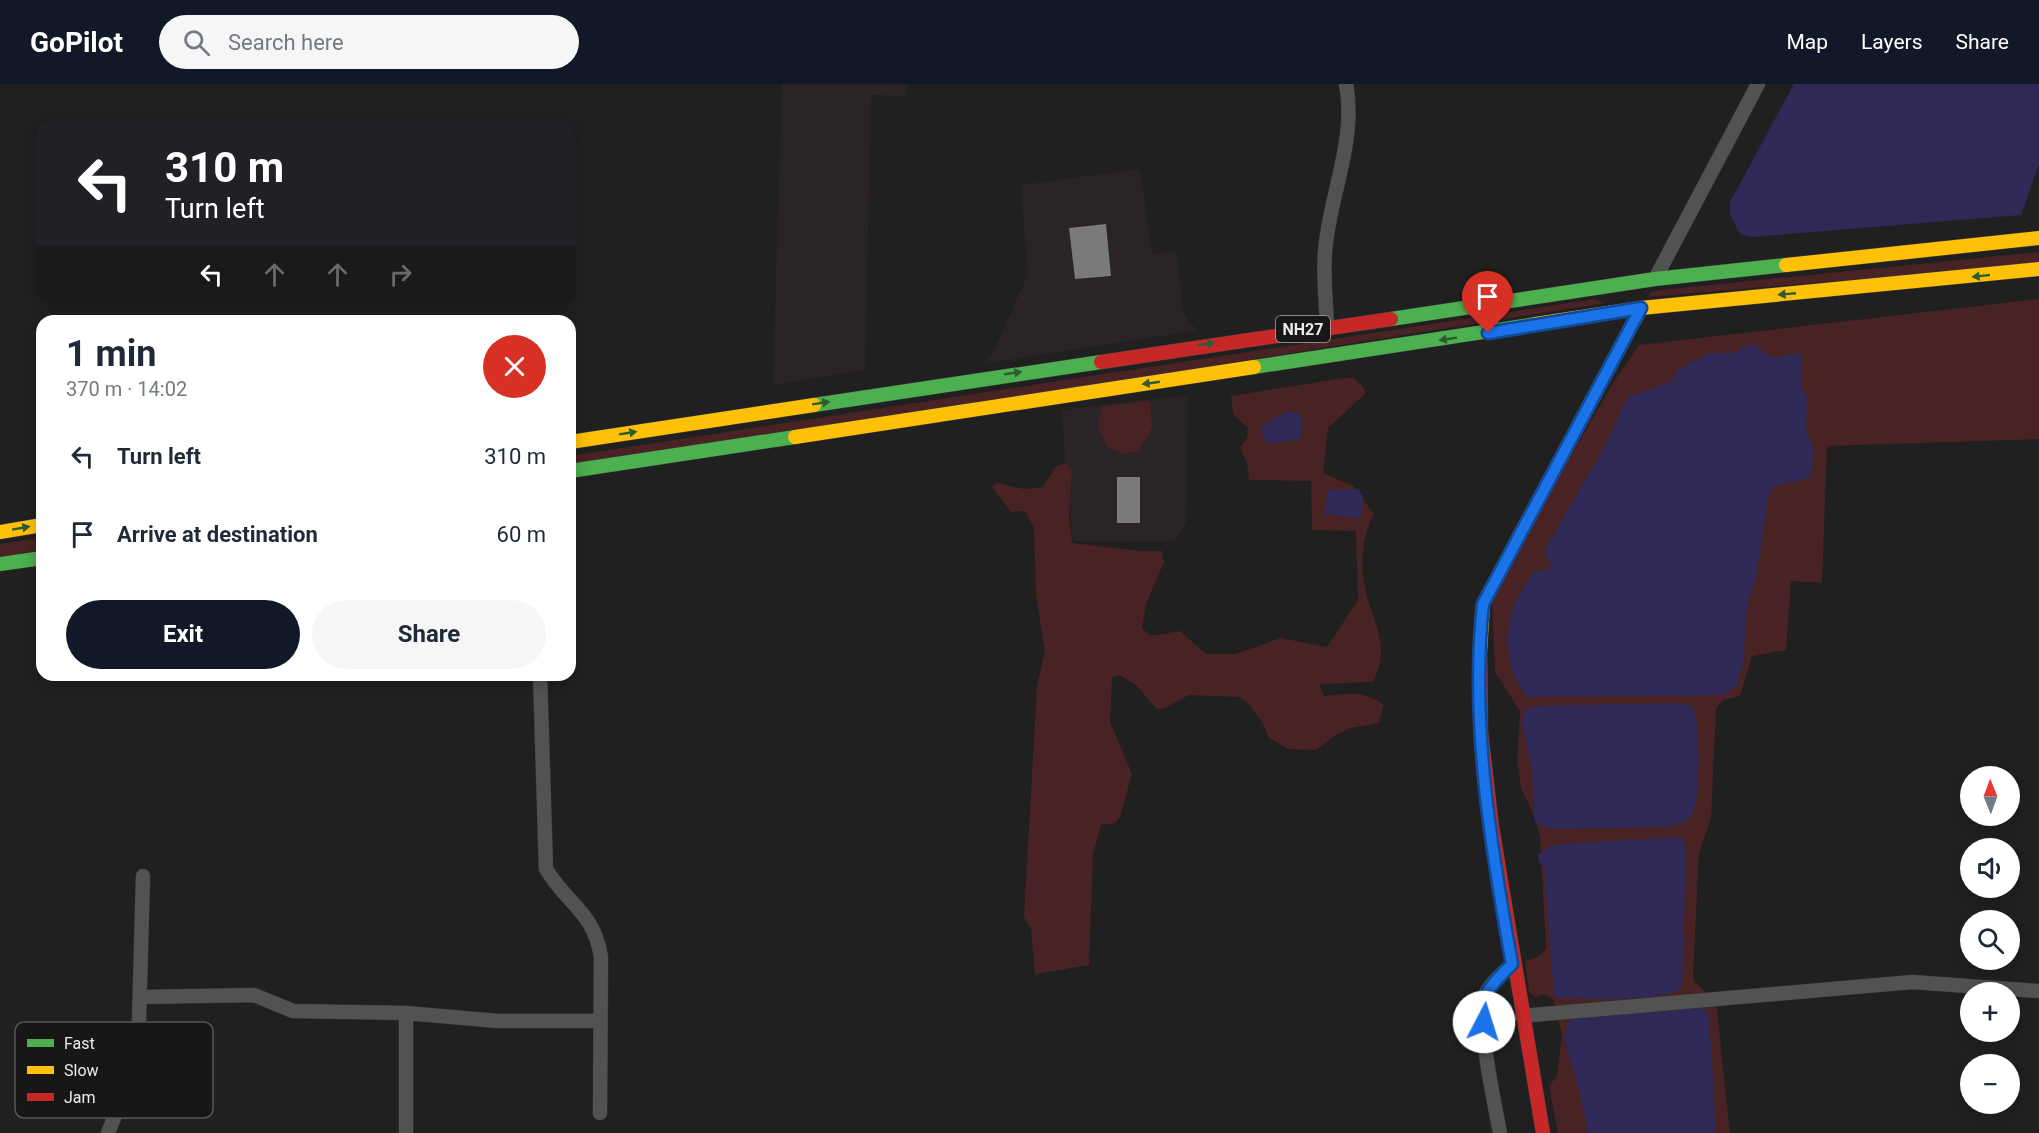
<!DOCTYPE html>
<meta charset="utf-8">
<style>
:root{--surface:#fff;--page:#f6f6f7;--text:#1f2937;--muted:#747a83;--accent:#111827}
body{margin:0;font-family:Roboto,sans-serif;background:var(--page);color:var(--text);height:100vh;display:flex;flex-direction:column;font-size:22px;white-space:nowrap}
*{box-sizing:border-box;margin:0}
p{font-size:20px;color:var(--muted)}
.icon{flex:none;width:33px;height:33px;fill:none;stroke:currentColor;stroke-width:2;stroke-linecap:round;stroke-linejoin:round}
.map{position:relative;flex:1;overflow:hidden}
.panel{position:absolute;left:36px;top:231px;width:540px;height:366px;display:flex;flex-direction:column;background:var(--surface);border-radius:18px;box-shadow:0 3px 15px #0003}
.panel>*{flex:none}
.top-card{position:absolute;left:36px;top:36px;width:540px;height:183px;border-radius:18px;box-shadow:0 3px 15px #0003;background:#202124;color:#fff;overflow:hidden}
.needle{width:39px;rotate:359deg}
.buttons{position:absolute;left:1960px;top:682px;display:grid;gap:12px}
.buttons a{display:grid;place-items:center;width:60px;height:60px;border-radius:50%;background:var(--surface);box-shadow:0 3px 15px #0003;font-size:30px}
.pin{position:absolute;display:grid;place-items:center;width:51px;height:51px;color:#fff;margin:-62px -26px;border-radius:50% 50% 50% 0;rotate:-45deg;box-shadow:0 0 6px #0007}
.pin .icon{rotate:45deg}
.me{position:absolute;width:66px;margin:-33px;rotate:5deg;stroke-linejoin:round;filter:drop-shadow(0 0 4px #0008)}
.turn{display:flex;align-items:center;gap:21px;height:126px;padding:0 30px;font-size:27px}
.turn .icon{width:78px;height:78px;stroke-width:2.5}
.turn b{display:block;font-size:42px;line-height:51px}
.lanes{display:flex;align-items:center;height:57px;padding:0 30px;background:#0003;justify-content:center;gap:30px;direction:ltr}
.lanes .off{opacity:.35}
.round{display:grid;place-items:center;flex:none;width:63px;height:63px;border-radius:32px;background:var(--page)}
.headline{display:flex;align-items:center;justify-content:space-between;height:102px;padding:0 30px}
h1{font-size:36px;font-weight:700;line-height:45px}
.action{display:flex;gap:12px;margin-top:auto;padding:12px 30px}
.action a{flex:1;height:69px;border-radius:36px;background:var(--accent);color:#fff;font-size:24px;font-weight:700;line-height:69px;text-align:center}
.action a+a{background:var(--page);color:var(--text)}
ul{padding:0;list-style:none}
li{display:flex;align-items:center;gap:18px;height:78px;padding:0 30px}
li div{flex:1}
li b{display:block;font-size:22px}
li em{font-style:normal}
header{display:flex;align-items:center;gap:36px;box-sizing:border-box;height:84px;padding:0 30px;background:var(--accent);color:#fff}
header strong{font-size:28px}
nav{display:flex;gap:33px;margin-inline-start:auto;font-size:21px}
.search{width:420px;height:54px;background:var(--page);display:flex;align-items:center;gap:15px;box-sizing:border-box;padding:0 21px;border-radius:33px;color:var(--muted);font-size:22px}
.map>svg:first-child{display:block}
</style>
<header>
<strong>GoPilot</strong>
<div class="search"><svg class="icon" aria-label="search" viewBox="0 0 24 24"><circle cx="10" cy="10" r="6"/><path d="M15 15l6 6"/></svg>Search here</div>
<nav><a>Map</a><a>Layers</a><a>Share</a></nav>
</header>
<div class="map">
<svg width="2039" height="1049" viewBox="0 0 2039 1049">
<rect width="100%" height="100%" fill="#202020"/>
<g fill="#2a2328">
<polygon points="782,0 907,0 906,12 871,11 865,286 773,301"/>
<polygon points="1140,85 1152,170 1177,167 1183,227 1190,240 1200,246 983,280 994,266 1028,190 1021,101"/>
<polygon points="1188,311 1186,439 1175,457 1073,457 1061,326"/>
</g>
<g fill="#492223">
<polygon points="2039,168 2039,180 1648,213 1650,209 1660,206"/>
<polygon points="1594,215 1605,219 570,384 570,372"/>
<polygon points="2039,215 2039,355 1827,362 1822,499 1791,497 1786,566 1752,572 1740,612 1723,616 1716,625 1711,734 1699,769 1693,892 1695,898 1716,917 1730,1049 1558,1049 1549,1001 1557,993 1562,950 1553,915 1544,910 1535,913 1529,908 1525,877 1537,873 1546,865 1540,752 1532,727 1521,704 1517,677 1520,627 1495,588 1492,519 1564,384 1613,299 1639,261"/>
<path d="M1344,294H1354L1364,304L1365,310L1328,344L1323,389L1353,402L1374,430C1363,451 1360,475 1364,499C1370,536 1393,559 1373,598L1319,600L1324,612C1346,610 1365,606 1384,621L1379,639L1351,644L1336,651L1316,666L1288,665L1269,654L1264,641L1248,619L1239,613L1189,611L1163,625L1156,624L1136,601L1119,591L1112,594L1110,638L1132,690L1120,733L1115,739L1101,741L1093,770L1089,881L1035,890L1031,844L1024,833L1037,602L1045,567L1036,510L1034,443L1025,427L1011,428L992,403L997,399L1024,405L1043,403L1055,383L1066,379L1072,386L1069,430L1072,459L1139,467H1162L1164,478L1146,520L1142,544L1150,552L1180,547L1206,570H1235L1281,554L1327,563L1358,516L1356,447L1312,446L1311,397L1249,396L1247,379L1240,364L1247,354L1248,344L1233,330L1231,312Z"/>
<polygon points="1150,317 1152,344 1138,367 1124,370 1107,363 1098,342 1102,322"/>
<polygon points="42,454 42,466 0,473 0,460"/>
</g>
<g fill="#2f2957">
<polygon points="1794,0 2039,0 2039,80 2021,131 1751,153 1740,150 1730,131 1730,118"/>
<path d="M1756,261C1772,279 1777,272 1799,269L1801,272V301L1807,314L1806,345L1813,364L1812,392C1800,400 1774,396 1769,409L1756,493L1747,522L1743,581L1736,603L1721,611L1528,613C1510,596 1505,560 1510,536C1513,520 1524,503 1533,489L1553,483L1546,472V464L1604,364L1627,314L1674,296L1675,287L1710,269H1736L1744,262Z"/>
<polygon points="1285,328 1294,328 1301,332 1301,354 1293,357 1267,359 1261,347 1263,341"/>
<polygon points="1358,405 1363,413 1362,430 1359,434 1324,430 1328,406"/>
<path d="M1678,619L1692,622C1701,632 1700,715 1693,728C1687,739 1678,741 1666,743L1554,745L1539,741L1534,735L1532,688L1522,637L1524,627L1535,622Z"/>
<path d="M1675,753L1682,754L1686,763L1682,904C1659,919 1588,914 1559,914L1554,911L1544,784L1539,778L1538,770L1553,761Z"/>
<polygon points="1698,920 1709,930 1716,1049 1588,1049 1578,1001 1564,955 1568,938 1574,933"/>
</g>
<g fill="#7a7a7b">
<polygon points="1106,140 1111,192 1075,195 1069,144"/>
<rect x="1117" y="393" width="23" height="46"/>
</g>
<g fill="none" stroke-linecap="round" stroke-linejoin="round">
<g stroke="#3b3b3b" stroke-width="15">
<g id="street">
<polyline points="1655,195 1758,0"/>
<path d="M1327,242C1326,218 1323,192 1325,168C1329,112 1357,57 1346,0"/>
<path d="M540,591L546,785C567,820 594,828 601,873L600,1029"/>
<polyline points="141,913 254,911 293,927 406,929 498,937 600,937"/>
<polyline points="1522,932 1912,898 2039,907"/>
<polyline points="108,1049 138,973 143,792"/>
<polyline points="406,1049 406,929"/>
<path d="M1500,1049C1495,1021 1474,929 1487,907C1493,897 1504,888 1512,880"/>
</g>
</g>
<g stroke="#3b3b3b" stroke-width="15">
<g id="fast">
<polyline points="1391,235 1655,195 1786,181"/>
<polyline points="1254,283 1536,240"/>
<polyline points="814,321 1101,278"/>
<polyline points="570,387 795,353"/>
<polyline points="0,480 42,474"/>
</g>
</g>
<g stroke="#3b3b3b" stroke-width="15">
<g id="slow">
<polyline points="1786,181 2039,154"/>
<polyline points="1536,240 1641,224 2039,185"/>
<polyline points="795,353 1254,283"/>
<polyline points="570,358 814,321"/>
<polyline points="0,448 42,441"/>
<polyline points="1480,568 1483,520 1641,224"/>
</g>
</g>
<g stroke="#3b3b3b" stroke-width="15">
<g id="jam">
<polyline points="1101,278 1391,235"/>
<polyline points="1480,568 1481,648 1492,743 1543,1049"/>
</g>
</g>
<use href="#street" stroke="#535253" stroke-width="14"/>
<use href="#fast" stroke="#4caf50" stroke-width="14"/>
<use href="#slow" stroke="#ffc107" stroke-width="14"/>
<use href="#jam" stroke="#c62828" stroke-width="14"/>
</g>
<defs><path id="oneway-solid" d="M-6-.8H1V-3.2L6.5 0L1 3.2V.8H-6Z" transform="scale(1.5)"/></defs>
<g fill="#2f5b31">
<use href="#oneway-solid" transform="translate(1981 192) rotate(174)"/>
<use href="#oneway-solid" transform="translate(1787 210) rotate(175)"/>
<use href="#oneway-solid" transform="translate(1448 255) rotate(171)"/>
<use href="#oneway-solid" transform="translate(1206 260) rotate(-9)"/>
<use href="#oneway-solid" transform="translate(1013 289) rotate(-9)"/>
<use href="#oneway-solid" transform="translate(1151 299) rotate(172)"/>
<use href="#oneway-solid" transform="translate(821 319) rotate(-9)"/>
<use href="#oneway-solid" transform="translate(628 349) rotate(-9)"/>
<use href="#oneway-solid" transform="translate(21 444) rotate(-10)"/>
</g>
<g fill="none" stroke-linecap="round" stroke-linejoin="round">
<g stroke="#114b97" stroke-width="15">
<path id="route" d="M1484,938C1481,907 1492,901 1512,880C1491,765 1470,636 1483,520L1641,224L1488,249"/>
</g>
<use href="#route" stroke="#1a73e8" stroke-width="10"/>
</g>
<g text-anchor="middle" stroke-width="6" stroke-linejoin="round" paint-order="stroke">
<rect fill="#181617" stroke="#acabac" stroke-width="1.5" x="1276" y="232" width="54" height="26" rx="4.5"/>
<g font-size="16" font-weight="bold" fill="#ecebec">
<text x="1303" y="251">NH27</text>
</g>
</g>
<rect x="15" y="938" width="198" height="96" rx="9" fill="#181617" stroke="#585657" stroke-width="1.5"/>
<rect x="27" y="955" width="27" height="8" fill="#4caf50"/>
<rect x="27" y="982" width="27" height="8" fill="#ffc107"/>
<rect x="27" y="1009" width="27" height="8" fill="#c62828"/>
<g font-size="16" fill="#ecebec">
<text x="64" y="965">Fast</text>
<text x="64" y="992">Slow</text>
<text x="64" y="1019">Jam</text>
</g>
</svg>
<div class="buttons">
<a><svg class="needle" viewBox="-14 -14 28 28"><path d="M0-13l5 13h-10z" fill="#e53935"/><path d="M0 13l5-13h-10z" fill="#747a83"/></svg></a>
<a><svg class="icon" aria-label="sound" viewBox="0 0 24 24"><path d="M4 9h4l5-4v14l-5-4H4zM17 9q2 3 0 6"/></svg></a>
<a><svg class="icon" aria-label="search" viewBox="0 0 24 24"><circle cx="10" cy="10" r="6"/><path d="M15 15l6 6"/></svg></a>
<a>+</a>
<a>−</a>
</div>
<div class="pin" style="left:1488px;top:249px;background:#d93025"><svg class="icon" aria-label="arrive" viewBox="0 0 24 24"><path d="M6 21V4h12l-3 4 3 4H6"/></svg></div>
<svg class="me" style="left:1484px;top:938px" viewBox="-20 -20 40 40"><circle r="19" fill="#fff"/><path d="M0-13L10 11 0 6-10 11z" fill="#1a73e8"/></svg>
<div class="top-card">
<div class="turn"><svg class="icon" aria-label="left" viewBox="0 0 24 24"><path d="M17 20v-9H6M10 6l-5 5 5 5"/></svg><div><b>310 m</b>Turn left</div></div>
<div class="lanes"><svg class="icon" aria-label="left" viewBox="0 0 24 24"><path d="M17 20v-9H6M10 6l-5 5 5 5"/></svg><svg class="icon off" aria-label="ahead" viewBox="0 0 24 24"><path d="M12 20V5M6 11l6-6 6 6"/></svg><svg class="icon off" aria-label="ahead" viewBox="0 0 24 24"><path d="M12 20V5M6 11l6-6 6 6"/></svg><svg class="icon off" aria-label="right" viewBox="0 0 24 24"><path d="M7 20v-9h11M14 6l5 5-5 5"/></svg></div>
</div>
<section class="panel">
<div class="headline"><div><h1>1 min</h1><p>370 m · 14:02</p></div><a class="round" style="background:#d93025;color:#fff"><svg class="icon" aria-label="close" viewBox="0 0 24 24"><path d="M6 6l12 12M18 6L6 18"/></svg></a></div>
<ul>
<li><svg class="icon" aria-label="left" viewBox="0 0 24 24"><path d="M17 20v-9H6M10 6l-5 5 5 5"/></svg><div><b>Turn left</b></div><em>310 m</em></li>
<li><svg class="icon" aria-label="arrive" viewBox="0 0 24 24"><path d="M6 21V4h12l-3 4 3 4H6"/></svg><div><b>Arrive at destination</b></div><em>60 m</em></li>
</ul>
<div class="action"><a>Exit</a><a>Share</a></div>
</section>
</div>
